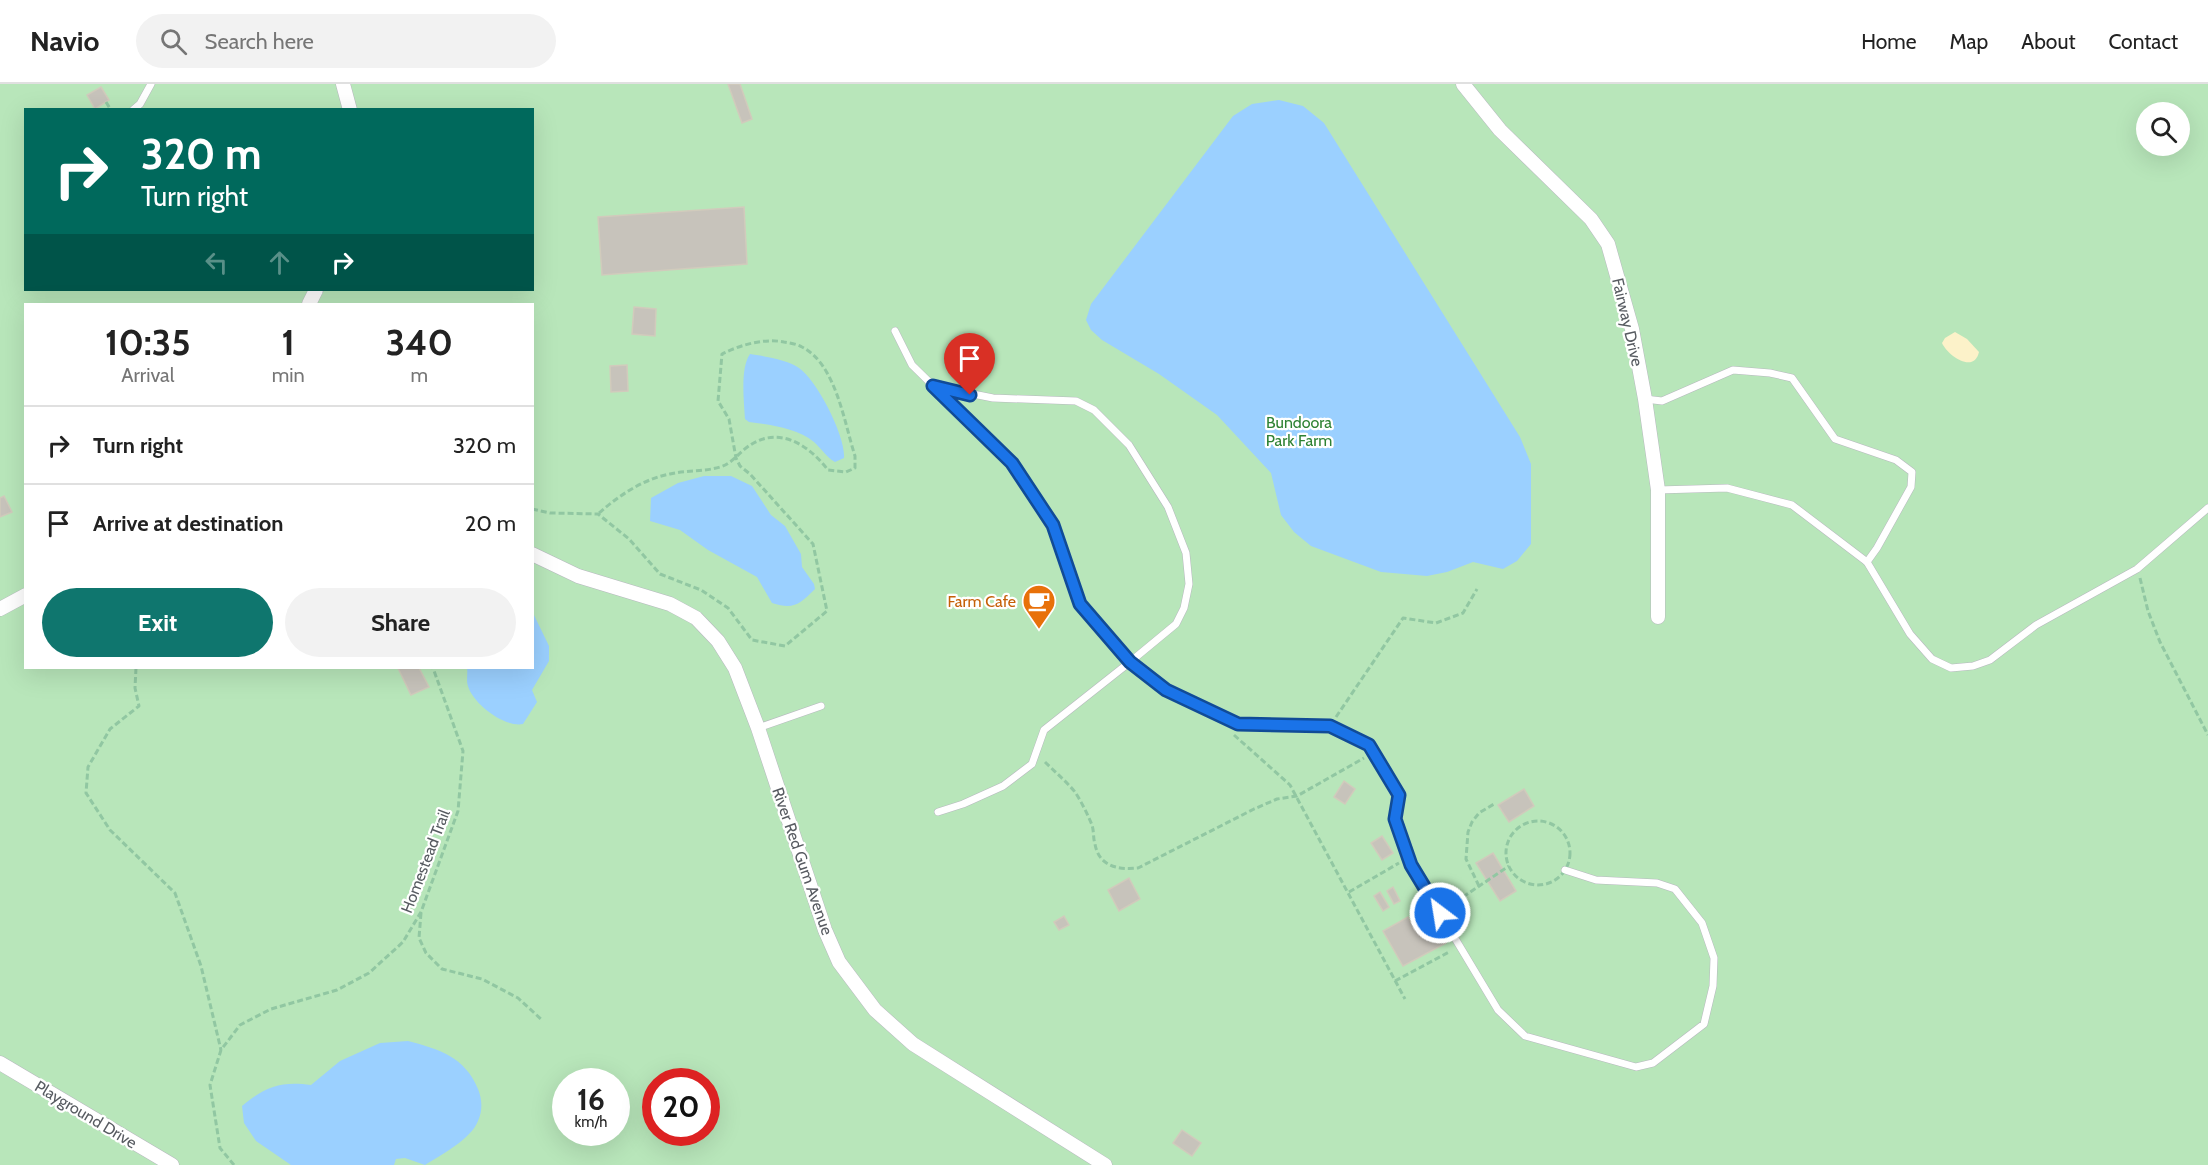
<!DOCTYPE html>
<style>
:root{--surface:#fff;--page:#f2f2f2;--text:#222;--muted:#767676;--line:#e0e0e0;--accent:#0f766e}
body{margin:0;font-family:Cabin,sans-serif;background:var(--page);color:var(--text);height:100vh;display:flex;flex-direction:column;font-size:22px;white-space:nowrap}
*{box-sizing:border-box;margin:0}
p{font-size:20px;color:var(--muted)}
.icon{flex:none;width:33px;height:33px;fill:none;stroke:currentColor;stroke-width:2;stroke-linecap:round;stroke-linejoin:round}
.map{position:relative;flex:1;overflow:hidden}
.panel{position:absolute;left:24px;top:219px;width:510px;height:366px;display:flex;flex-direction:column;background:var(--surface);border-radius:0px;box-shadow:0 6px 24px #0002}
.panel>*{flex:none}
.banner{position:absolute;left:24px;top:24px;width:510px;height:183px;border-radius:0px;box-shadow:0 6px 24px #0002;background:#00695c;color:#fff;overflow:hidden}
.buttons{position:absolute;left:2136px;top:18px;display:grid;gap:12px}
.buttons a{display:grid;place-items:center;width:54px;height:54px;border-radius:50%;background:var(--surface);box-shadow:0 6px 24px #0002;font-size:30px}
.speed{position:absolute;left:552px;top:984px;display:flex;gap:12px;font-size:30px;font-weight:700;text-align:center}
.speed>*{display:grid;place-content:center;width:78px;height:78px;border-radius:50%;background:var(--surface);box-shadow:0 6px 24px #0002;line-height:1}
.speed small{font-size:15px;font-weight:400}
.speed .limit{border:9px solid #d22;background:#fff;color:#111}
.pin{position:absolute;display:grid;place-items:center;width:51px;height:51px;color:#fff;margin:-62px -26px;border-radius:50% 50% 50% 0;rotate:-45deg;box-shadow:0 0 6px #0007}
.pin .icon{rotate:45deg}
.me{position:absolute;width:66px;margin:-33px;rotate:329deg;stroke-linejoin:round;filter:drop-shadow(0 0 4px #0008)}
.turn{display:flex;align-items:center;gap:21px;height:126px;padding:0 18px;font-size:27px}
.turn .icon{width:78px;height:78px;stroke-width:2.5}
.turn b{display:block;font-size:42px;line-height:51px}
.lanes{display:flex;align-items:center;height:57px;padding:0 18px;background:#0003;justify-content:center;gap:30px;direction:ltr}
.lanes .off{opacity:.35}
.eta{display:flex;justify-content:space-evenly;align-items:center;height:102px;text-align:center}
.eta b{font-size:36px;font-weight:800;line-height:42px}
.primary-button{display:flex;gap:12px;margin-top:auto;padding:12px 18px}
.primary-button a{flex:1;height:69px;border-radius:36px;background:var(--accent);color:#fff;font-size:24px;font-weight:800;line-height:69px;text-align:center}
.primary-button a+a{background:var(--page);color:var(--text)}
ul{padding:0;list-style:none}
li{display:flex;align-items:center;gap:18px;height:78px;padding:0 18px;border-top:2px solid var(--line)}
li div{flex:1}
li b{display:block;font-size:22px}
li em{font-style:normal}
header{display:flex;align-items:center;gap:36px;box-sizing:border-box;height:84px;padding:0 30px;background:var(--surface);border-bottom:2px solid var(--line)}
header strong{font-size:28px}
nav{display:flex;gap:33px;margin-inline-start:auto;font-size:21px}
.search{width:420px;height:54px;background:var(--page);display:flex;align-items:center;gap:15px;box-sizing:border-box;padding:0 21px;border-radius:33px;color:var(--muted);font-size:22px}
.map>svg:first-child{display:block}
</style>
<header>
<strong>Navio</strong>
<div class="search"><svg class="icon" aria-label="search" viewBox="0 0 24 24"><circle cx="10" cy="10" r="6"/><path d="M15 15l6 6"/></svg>Search here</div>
<nav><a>Home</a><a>Map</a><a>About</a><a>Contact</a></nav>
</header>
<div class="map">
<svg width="2208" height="1081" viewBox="0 0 2208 1081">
<rect width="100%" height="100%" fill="#ece9de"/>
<path fill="#b8e6ba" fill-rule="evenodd" d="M0,0H2208V1081H0ZM26,26H532V206H26ZM2146,28H2180V62H2146ZM26,220H532V584H26ZM566,998H616V1048H566ZM656,998H706V1048H656Z"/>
<path fill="#fcf2c9" d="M1955,248L1967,255L1979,268C1974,290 1948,272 1942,259L1945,254Z"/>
<g fill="#9bd0ff">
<polygon points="1279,16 1303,22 1324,39 1520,353 1531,380 1531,460 1517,477 1503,485 1473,478 1447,488 1427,492 1381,488 1311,462 1294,448 1281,431 1271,389 1217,331 1159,290 1102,256 1091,246 1086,236 1091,220 1233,32 1252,20"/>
<path d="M750,270C763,272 789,276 799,284C817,296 846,353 844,374L835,378C826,373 822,365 814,358C797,344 771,341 749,338L745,335C744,317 740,284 750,270Z"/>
<path d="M704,392H731L752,402L771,431L785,442L801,470L802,483L814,500L815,505C800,520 794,526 772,519L757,493L708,466L680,446L650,437L651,414L678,399Z"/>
<path d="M533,529L549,562V577L532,606L537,618L523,640C505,644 473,620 468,602C466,597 468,589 467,584H532Z"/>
<path d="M408,957C439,965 465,973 478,1005C482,1015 483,1026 478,1037C471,1055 441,1071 425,1081L405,1074L396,1075L394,1081H291L256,1057L244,1039L242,1022C265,1003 280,997 311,1001L340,977L380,959Z"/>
</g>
<g fill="#c7c3bb" stroke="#d1cbbc" stroke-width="1.5">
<polygon points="728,0 740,0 752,35 742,39"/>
<polygon points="101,3 109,16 95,25 87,11"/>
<polygon points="744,123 747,180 602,191 598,133"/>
<polygon points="634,223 656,225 655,252 632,250"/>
<polygon points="627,281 628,307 611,308 610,282"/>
<polygon points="4,412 12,428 0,433 0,414"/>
<polygon points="398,584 419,584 429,603 411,611"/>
<polygon points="1344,697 1355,705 1345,720 1334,713"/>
<polygon points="1524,705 1534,722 1509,738 1498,721"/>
<polygon points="1382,752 1393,769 1382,776 1371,759"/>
<polygon points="1493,769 1516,807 1500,817 1476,779"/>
<polygon points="1129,794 1140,815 1119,827 1108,806"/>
<polygon points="1393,803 1400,817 1394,820 1387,807"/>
<polygon points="1380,808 1389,823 1383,827 1374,812"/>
<polygon points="1430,830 1446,859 1403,882 1383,847 1408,833 1412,840"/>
<polygon points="1064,832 1069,841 1059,846 1054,838"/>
<polygon points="1182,1046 1201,1059 1192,1072 1173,1059"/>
</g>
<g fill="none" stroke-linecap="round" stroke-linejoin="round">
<g stroke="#b7b9bf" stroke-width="8">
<g id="lane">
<polyline points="133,26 140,20 151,0"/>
<polyline points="895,247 912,281 1012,379 1053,441 1080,520 1130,578 1176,540 1184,524 1189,500 1186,469 1168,423 1129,361 1094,326 1076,317 993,314 933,302"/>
<polyline points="1645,315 1662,317 1733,286 1770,289 1792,294 1835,355 1896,376 1912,388 1911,403 1877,464 1867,478"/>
<polyline points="1658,406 1727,404 1792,421 1867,478 1910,550 1932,575 1951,584 1973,582 1990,576 2036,541 2137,485 2208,424"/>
<polyline points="758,644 821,622"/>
<polyline points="938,728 963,720 1003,702 1032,680 1044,646 1130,578 1166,606 1238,640 1330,642 1369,661 1399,711 1395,735 1411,781 1498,926 1525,952 1636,983 1653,979 1704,940 1713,902 1714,874 1702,839 1675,805 1657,799 1596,796 1565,786"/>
</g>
</g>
<g stroke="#b7b9bf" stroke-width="15">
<g id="street">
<polyline points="343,0 350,26"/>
<polyline points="1463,0 1500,46 1591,135 1608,160 1632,245 1645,315 1658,406 1658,533"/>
<polyline points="309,220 316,206"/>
<polyline points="532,470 578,492 670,520 696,534 718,557 735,584 758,644 825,846 839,878 875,926 913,960 1105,1081"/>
<polyline points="0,525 26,511"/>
<polyline points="0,979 172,1081"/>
</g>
</g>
<g stroke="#91c7a2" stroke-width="3" stroke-dasharray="6 3" stroke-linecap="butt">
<polyline points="106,18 111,26"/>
<path d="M532,425L550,429L598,430L629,455L660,490L701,506L728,524L752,556L785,562L827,527L813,460L750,390L740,382L736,374L729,335L718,317L722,270C740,261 764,254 784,258C790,259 797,260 802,263C836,280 844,338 855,372V384L846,388L828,386C808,360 777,340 746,364C737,371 731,380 720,383C704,388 686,386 670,390C643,395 618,412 598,430"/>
<polyline points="2140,494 2148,527 2160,558 2208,651"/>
<polyline points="136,584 135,604 139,622 110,645 88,683 86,709 110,746 175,809 201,882 221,966"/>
<polyline points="1336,633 1403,534 1436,539 1463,529 1477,505"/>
<polyline points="1234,651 1290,701 1405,915"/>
<path d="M1045,678C1055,688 1066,697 1075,708C1081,717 1088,731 1092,741C1094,747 1093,754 1095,760C1099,783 1119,786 1138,784L1254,725L1277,715L1297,712L1364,674"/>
<circle cx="1538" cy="769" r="32"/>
<polyline points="1479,802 1466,775 1468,748 1472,738 1479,729 1494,720"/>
<polyline points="1349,808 1399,779"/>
<polyline points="1448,823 1509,782"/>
<polyline points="421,829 419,854 426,869 442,885 482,895 518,914 542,936"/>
<polyline points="1395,897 1449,868"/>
<polyline points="234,1081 220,1064 210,1001 221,966 240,941 271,925 337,906 369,889 403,858 421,828 458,727 463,667 433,584"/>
</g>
<use href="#lane" stroke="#fff" stroke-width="7"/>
<use href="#street" stroke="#fff" stroke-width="14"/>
</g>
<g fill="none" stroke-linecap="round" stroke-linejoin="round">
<g stroke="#114b97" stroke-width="15">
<polyline id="route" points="970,311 933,302 1012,379 1053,441 1080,520 1130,578 1166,606 1238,640 1330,642 1369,661 1399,711 1395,735 1411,781 1440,829"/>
</g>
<use href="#route" stroke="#1a73e8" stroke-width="10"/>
</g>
<defs>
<g id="cafe-pin" transform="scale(1.725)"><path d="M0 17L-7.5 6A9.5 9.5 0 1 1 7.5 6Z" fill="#e8710a" stroke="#fff"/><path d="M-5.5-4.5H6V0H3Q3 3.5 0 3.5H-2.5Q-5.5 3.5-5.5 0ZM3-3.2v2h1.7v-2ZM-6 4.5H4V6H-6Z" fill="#fff"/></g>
</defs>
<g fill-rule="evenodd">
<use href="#cafe-pin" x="1039" y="517"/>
</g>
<g text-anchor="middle" stroke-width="4.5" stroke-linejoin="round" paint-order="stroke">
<g font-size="16" fill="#575b61" stroke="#fff">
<text transform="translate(1628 238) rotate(77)" y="6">Fairway Drive</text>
<text transform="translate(425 777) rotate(-69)" y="6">Homestead Trail</text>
<text transform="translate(803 777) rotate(71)" y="6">River Red Gum Avenue</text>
<text transform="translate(86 1030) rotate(31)" y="6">Playground Drive</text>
</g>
<g font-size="16" fill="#2e8234" stroke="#fff">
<text x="1299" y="344">Bundoora<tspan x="1299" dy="18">Park Farm</tspan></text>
</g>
<g font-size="16" fill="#c56008" stroke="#fff" text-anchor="end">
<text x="1016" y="523">Farm Cafe</text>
</g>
</g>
</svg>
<div class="buttons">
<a><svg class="icon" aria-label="search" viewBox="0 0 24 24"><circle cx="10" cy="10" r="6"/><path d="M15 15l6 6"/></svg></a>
</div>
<div class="speed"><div>16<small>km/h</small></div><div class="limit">20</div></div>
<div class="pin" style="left:970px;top:311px;background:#d93025"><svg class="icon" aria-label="arrive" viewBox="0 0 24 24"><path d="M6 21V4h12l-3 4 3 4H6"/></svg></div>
<svg class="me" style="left:1440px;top:829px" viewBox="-20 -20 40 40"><circle r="17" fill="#1a73e8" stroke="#fff" stroke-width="3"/><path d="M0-11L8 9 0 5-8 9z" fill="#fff"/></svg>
<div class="banner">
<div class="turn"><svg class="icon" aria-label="right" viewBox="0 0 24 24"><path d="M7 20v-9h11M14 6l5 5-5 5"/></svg><div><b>320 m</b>Turn right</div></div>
<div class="lanes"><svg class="icon off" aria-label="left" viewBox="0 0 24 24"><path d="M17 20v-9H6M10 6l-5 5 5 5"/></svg><svg class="icon off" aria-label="ahead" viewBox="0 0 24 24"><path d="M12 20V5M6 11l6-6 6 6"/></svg><svg class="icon" aria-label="right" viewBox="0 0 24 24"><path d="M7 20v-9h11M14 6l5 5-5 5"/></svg></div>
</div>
<section class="panel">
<div class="eta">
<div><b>10:35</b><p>Arrival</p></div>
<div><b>1</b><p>min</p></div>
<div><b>340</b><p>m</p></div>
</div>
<ul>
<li><svg class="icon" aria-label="right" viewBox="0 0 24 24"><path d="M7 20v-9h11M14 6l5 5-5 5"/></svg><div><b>Turn right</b></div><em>320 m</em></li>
<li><svg class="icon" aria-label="arrive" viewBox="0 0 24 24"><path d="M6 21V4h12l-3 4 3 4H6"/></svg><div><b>Arrive at destination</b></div><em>20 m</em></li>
</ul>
<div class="primary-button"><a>Exit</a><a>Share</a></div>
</section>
</div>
